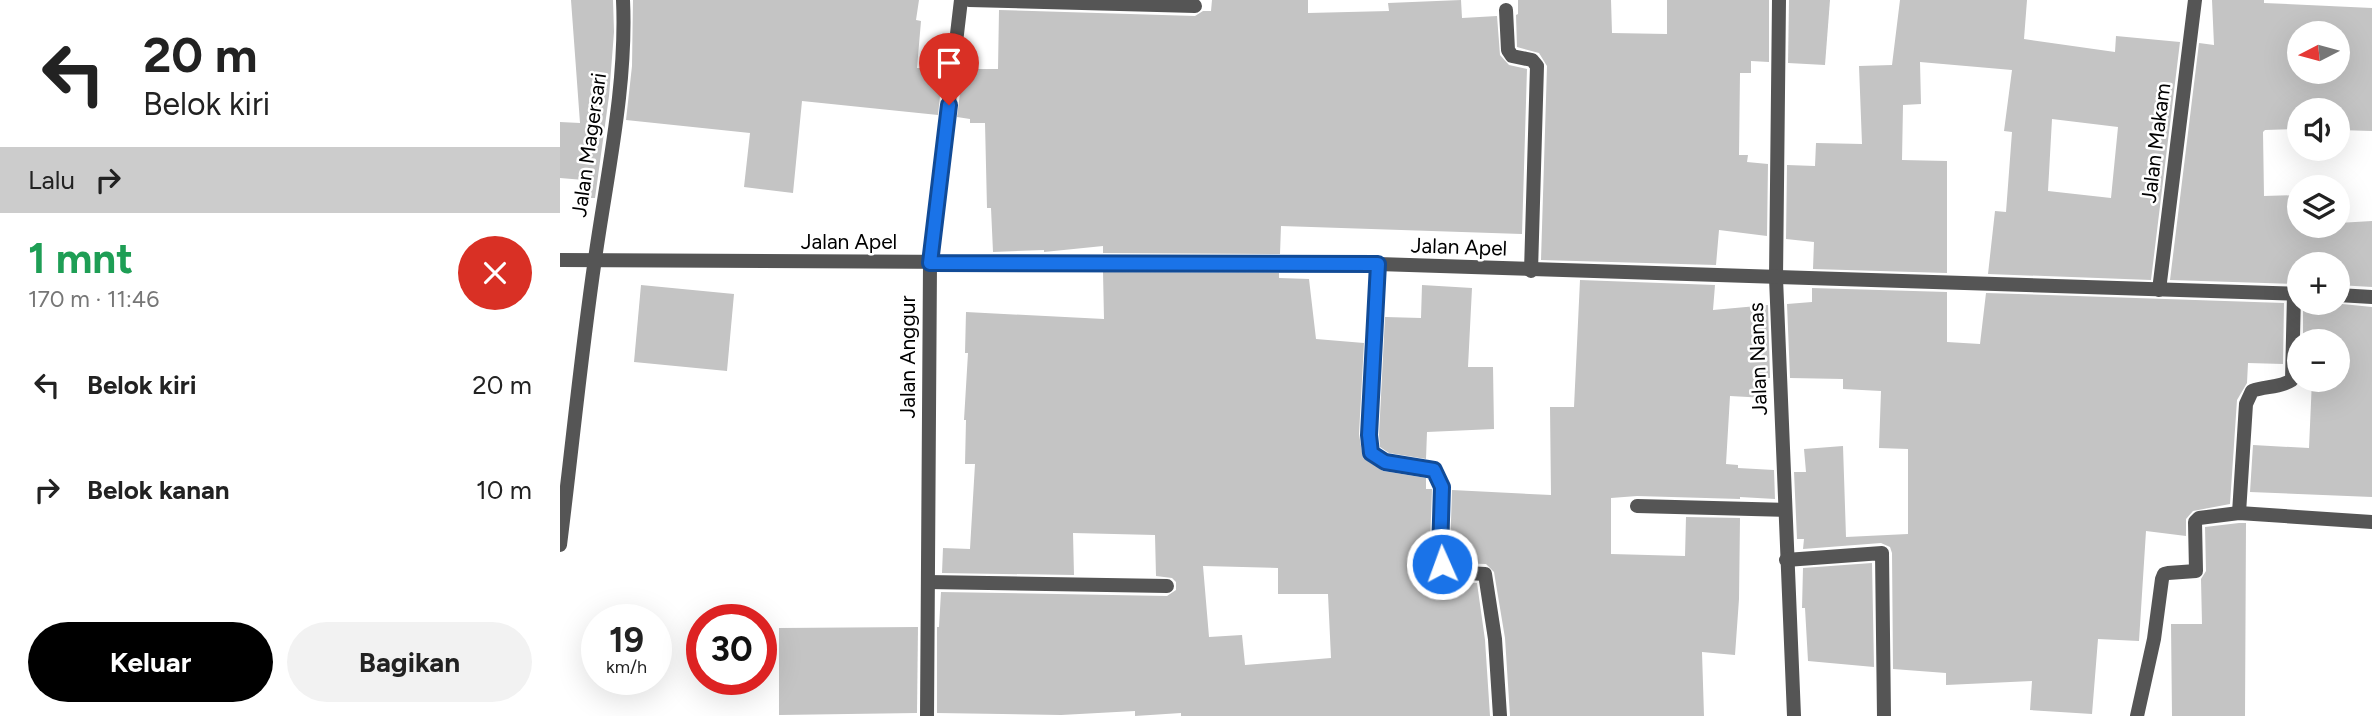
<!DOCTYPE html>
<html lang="id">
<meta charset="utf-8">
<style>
:root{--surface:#fff;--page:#f2f2f2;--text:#222;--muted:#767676;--accent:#000}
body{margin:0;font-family:Figtree,sans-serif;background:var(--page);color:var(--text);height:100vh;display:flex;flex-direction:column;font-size:26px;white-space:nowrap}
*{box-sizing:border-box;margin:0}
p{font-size:23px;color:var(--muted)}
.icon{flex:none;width:38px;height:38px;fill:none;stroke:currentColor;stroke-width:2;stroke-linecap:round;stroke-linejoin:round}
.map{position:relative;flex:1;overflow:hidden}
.panel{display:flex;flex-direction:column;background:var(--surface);width:560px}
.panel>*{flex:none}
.banner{background:#fff;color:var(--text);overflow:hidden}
.needle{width:46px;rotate:264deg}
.buttons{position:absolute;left:1727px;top:21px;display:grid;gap:14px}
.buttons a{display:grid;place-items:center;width:63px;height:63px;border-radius:50%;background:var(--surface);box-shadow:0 7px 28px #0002;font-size:35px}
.speed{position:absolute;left:21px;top:604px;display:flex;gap:14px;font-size:35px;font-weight:700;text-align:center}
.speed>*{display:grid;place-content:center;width:91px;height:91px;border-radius:50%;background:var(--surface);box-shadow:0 7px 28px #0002;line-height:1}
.speed small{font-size:18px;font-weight:400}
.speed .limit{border:10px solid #d22;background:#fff;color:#111}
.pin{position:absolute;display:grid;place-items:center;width:60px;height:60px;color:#fff;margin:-72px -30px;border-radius:50% 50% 50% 0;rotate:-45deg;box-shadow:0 0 7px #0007}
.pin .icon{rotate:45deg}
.me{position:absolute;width:77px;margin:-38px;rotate:358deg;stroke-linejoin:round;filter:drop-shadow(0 0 5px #0008)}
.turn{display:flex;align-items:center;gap:24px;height:147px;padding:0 28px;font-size:32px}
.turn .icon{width:91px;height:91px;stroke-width:2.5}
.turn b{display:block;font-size:49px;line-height:60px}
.then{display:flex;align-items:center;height:66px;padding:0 28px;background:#0003;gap:14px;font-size:26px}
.round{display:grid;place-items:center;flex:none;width:74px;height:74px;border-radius:37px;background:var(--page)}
.overview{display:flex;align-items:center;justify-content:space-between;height:119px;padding:0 28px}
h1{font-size:42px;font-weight:700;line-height:52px;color:#1e9e55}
.primary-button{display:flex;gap:14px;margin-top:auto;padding:14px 28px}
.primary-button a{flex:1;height:80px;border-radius:42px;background:var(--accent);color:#fff;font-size:28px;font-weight:700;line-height:80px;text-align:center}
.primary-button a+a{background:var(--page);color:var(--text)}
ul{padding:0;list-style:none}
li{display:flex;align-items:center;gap:21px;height:105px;padding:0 28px}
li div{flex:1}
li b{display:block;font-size:26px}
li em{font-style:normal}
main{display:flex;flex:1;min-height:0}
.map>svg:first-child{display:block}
</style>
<main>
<section class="panel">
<div class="banner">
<div class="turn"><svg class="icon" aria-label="left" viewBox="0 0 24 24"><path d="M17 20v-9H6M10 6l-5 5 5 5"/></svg><div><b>20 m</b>Belok kiri</div></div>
<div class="then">Lalu<svg class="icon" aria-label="right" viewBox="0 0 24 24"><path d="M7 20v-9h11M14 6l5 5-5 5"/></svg></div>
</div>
<div class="overview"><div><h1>1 mnt</h1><p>170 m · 11:46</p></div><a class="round" style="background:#d93025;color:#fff"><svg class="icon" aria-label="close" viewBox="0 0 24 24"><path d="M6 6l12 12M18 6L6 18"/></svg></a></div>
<ul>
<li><svg class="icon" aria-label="left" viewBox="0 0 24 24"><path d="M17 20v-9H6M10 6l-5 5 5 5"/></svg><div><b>Belok kiri</b></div><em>20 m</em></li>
<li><svg class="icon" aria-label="right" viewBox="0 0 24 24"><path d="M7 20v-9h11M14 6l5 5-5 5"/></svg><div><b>Belok kanan</b></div><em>10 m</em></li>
</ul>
<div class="primary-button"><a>Keluar</a><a>Bagikan</a></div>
</section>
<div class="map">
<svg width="1812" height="716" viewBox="0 0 1812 716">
<rect width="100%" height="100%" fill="#fff"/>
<g fill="#c4c4c4" fill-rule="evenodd">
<polygon points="11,0 53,0 54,32 49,96 35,198 25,198 24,180 0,178 0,122 20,123"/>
<polygon points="73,0 359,0 356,20 361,21 357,68 383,68 378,115 242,101 233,193 184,187 190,133 66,120 72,66"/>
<polygon points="652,0 748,0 748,13 829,11 828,3 901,0 902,18 937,16 940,55 949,65 967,69 962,234 721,226 720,254 543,253 543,246 484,252 484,250 433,252 431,208 427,208 425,123 410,123 410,119 397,117 403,69 438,69 439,10 635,16 643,11 651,11"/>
<polygon points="958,0 1051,0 1052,33 1107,34 1107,0 1209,0 1209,62 1191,61 1191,73 1180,73 1179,155 1188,155 1187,162 1208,164 1207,236 1159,230 1156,265 981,260 987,66 979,53 957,47 956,15 958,14"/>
<polygon points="1229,0 1270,0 1265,65 1228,63"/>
<path d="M1340,0H1467L1464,39L1555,52L1556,36L1620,42L1591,280L1428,274L1435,211L1446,212L1452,132L1444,131L1452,70L1360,62L1361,104L1343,105L1342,160L1387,161V273L1253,269L1254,242L1226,239L1227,165L1255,166L1256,143L1302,144L1299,66L1332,65ZM1492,119L1558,127L1551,198L1488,191Z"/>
<path d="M1652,0H1704V3L1812,8V131L1778,130V110H1740V129L1705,130L1703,132L1704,196L1740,195V226H1778V223L1812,221V287L1778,285V264H1740V284L1610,280L1639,43L1654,45ZM1740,33H1778V72H1740Z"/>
<path d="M543,272L719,273V278L749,279L756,339L804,343L799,434L803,458L823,471L866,478V489H872L870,544L875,567L885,581L917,583L925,640L930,716H621V713L575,716V711L501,715L377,713V627H379L381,592L607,596L616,590V582L612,578L596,576L595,535L513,533L514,575L382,573L383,548L410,549L415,464H405L406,420H404L408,353H405L406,312L544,319ZM643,566L718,568V594H768L771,658L685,665L682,635L649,637Z"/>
<polygon points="1020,280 1155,285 1153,310 1208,305 1210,378 1207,378 1206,398 1170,396 1166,464 1178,465 1178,468 1214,470 1215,499 1180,497 1180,499 1077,496 1051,498 1051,554 1125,556 1126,517 1180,518 1179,599 1175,655 1142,652 1144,716 950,716 945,638 934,572 926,564 894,563 890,552 892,490 991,495 990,407 1014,407"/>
<polygon points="81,285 174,294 167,371 74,362"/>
<polygon points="862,285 912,288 908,367 933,367 934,429 867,432 866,459 829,453 820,447 819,435 825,317 861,318"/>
<polygon points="1252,288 1387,292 1387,342 1420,344 1426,293 1724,303 1723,364 1688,363 1687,383 1677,400 1670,504 1633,511 1626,519 1626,536 1586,531 1579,641 1538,639 1532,714 1470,710 1472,681 1386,685 1386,673 1333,669 1332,553 1330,547 1321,543 1243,549 1244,539 1237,539 1234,472 1246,472 1244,449 1283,446 1286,537 1348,534 1348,449 1319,448 1321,391 1283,389 1283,379 1230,378 1227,304 1252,302"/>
<polygon points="1743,303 1772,303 1812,307 1812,497 1690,492 1693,445 1749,448 1752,380 1778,380 1778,341 1743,341"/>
<polygon points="1679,523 1686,523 1685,716 1612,716 1611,624 1642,624 1641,579 1646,571 1645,527"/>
<polygon points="1312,563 1314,667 1248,661 1245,608 1242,608 1243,568"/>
<polygon points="358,627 357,713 219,715 219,628"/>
</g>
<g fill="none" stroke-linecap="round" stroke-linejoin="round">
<g stroke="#555" stroke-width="14">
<polyline points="409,0 635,6"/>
<polyline points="1077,506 1225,510"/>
<polyline points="368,582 607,586"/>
</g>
<g stroke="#555" stroke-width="14">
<polyline points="1219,0 1216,278 1234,716"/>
<polyline points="946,10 948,50 952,56 972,60 977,66 971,271"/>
<polyline points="0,260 818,264 1740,294"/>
<path d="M818,264L809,435L811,453L825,462L874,470C877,476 882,483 882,491C883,516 871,552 889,572L925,574L935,639L940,716"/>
<polyline points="1599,290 1635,0"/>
<polyline points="1778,295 1812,297"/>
<path d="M1679,513L1686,404L1692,391C1705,386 1720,388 1732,380L1734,294"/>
<path d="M0,545C12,449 21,354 35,259C47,174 67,86 63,0"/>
<polyline points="1226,560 1322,553 1324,716"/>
<polyline points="367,716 370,263 401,0"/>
<polyline points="1577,716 1594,639 1602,579 1604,574 1608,573 1636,571 1635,522 1639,518 1679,513 1812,522"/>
</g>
</g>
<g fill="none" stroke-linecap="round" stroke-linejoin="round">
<g stroke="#114b97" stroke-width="18">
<polyline id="route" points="389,105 370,263 818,264 809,435 811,453 825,462 874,470 882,487 880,552 882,564"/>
</g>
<use href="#route" stroke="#1a73e8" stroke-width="12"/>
</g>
<g text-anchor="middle" stroke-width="5" stroke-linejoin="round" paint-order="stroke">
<g font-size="21" fill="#000" stroke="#fff">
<text transform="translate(1596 143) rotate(-83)" y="7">Jalan Makam</text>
<text transform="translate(29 145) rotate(-82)" y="7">Jalan Magersari</text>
<text x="289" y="249">Jalan Apel</text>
<text transform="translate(899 247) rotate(2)" y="7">Jalan Apel</text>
<text transform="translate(348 357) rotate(-90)" y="7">Jalan Anggur</text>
<text transform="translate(1198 359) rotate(-92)" y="7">Jalan Nanas</text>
</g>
</g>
</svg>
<div class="buttons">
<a><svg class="needle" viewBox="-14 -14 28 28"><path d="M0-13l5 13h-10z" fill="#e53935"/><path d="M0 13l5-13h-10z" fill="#767676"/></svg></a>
<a><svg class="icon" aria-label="sound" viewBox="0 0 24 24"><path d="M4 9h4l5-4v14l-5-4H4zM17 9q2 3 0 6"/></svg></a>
<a><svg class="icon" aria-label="layers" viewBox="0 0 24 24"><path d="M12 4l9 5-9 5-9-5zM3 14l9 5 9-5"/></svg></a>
<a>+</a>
<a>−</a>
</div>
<div class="speed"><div>19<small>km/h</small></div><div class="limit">30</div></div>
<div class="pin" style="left:389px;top:105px;background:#d93025"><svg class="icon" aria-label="arrive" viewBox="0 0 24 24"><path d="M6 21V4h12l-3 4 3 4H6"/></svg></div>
<svg class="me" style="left:882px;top:564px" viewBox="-20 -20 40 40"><circle r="17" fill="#1a73e8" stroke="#fff" stroke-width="3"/><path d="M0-11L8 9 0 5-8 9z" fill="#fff"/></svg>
</div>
</main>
